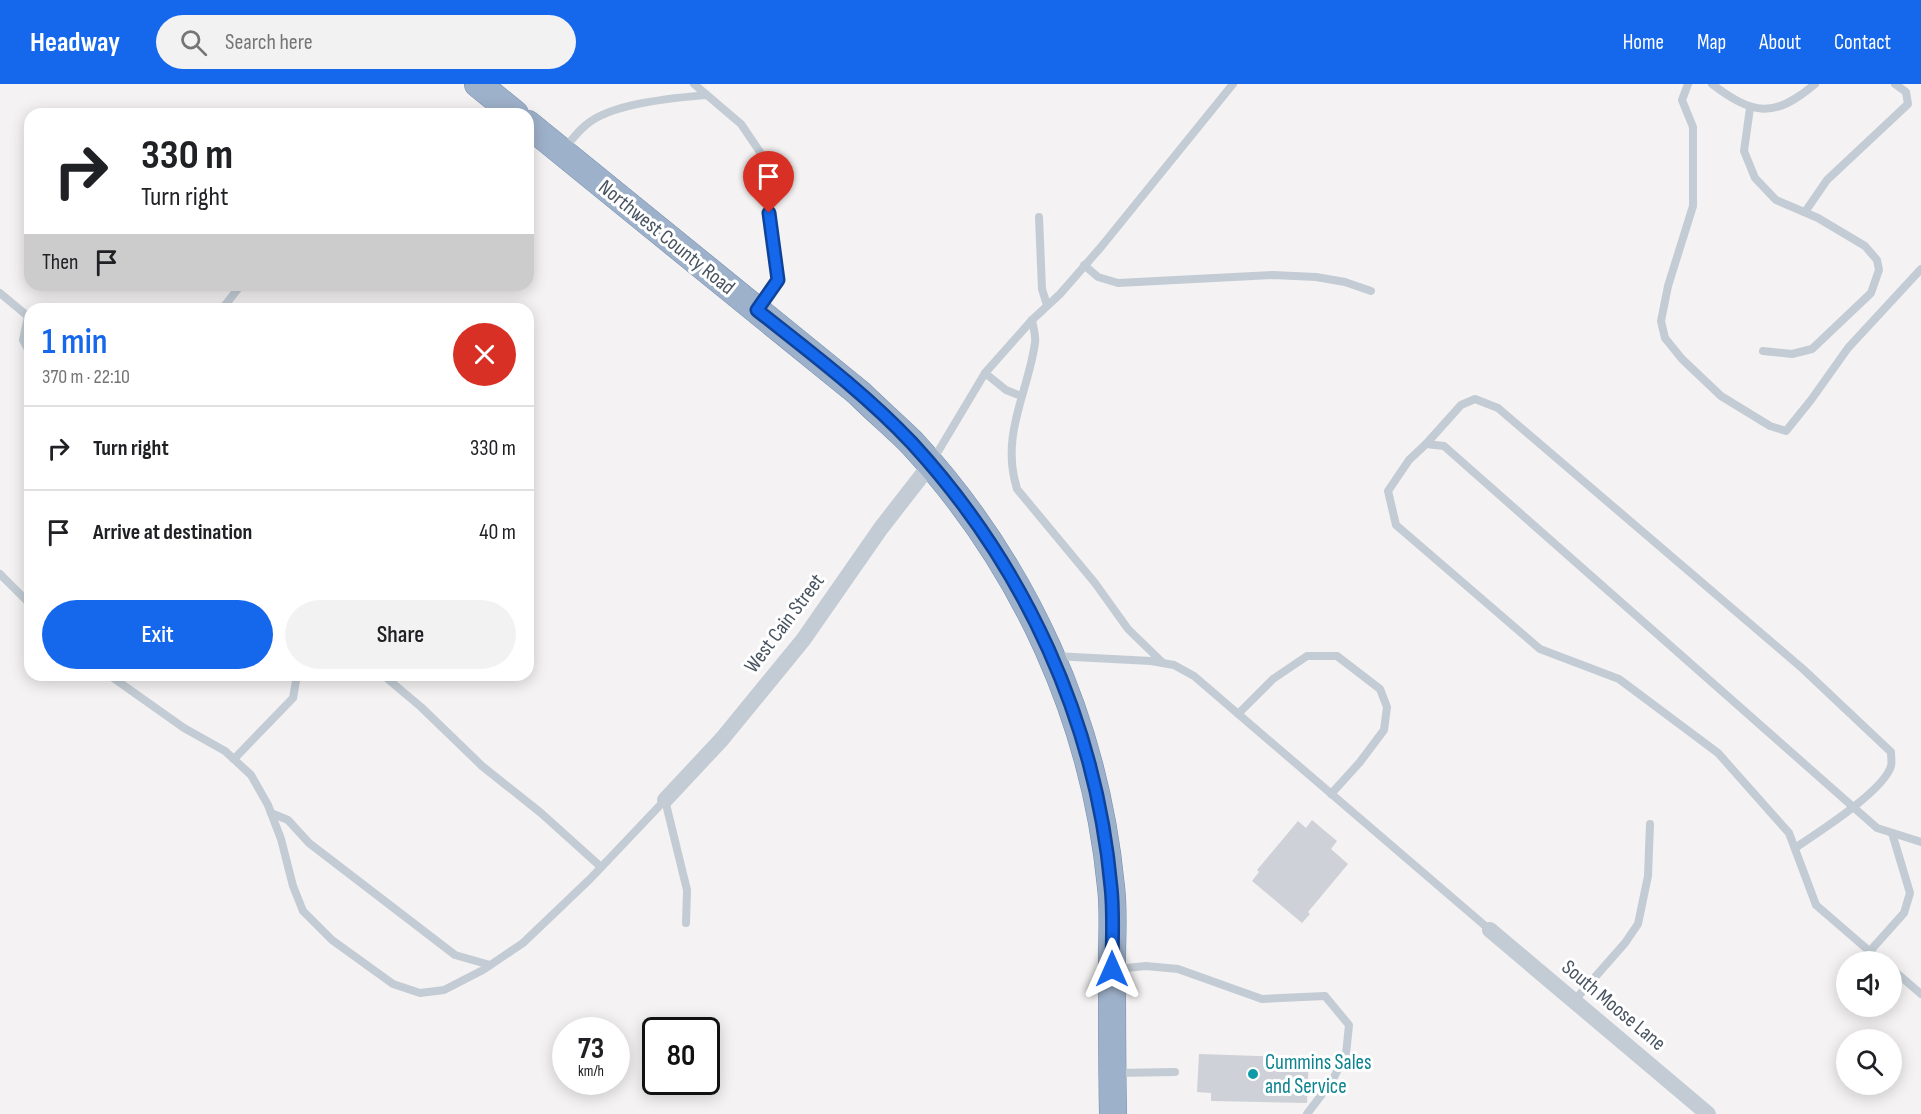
<!DOCTYPE html>
<meta charset="utf-8">
<style>
:root{--surface:#fff;--page:#f2f2f2;--text:#202124;--muted:#757577;--line:#e0e0e0;--accent:#1567ec}
body{margin:0;font-family:"Sofia Sans Condensed",sans-serif;background:var(--page);color:var(--text);height:100vh;display:flex;flex-direction:column;font-size:22px;white-space:nowrap}
*{box-sizing:border-box;margin:0}
p{font-size:20px;color:var(--muted)}
.icon{flex:none;width:33px;height:33px;fill:none;stroke:currentColor;stroke-width:2;stroke-linecap:round;stroke-linejoin:round}
.map{position:relative;flex:1;overflow:hidden}
.sheet{position:absolute;left:24px;top:219px;width:510px;height:378px;display:flex;flex-direction:column;background:var(--surface);border-radius:18px;box-shadow:0 3px 15px #0003}
.sheet>*{flex:none}
.top-card{position:absolute;left:24px;top:24px;width:510px;height:183px;border-radius:18px;box-shadow:0 3px 15px #0003;background:#fff;color:var(--text);overflow:hidden}
.fabs{position:absolute;left:1836px;top:867px;display:grid;gap:12px}
.fabs a{display:grid;place-items:center;width:66px;height:66px;border-radius:50%;background:var(--surface);box-shadow:0 3px 15px #0003;font-size:30px}
.speed{position:absolute;left:552px;top:933px;display:flex;gap:12px;font-size:30px;font-weight:700;text-align:center}
.speed>*{display:grid;place-content:center;width:78px;height:78px;border-radius:50%;background:var(--surface);box-shadow:0 3px 15px #0003;line-height:1}
.speed small{font-size:15px;font-weight:400}
.speed .limit{border:3px solid #111;border-radius:9px;background:#fff;color:#111}
.pin{position:absolute;display:grid;place-items:center;width:51px;height:51px;color:#fff;margin:-62px -26px;border-radius:50% 50% 50% 0;rotate:-45deg;box-shadow:0 0 6px #0007}
.pin .icon{rotate:45deg}
.me{position:absolute;width:66px;margin:-33px;rotate:0deg;stroke-linejoin:round;filter:drop-shadow(0 0 4px #0008)}
.turn{display:flex;align-items:center;gap:21px;height:126px;padding:0 18px;font-size:27px}
.turn .icon{width:78px;height:78px;stroke-width:2.5}
.turn b{display:block;font-size:42px;line-height:51px}
.then{display:flex;align-items:center;height:57px;padding:0 18px;background:#0003;gap:12px;font-size:22px}
.round{display:grid;place-items:center;flex:none;width:63px;height:63px;border-radius:32px;background:var(--page)}
.overview{display:flex;align-items:center;justify-content:space-between;height:102px;padding:0 18px}
h1{font-size:36px;font-weight:600;line-height:45px;color:var(--accent)}
.button{display:flex;gap:12px;margin-top:auto;padding:12px 18px}
.button a{flex:1;height:69px;border-radius:36px;background:var(--accent);color:#fff;font-size:24px;font-weight:600;line-height:69px;text-align:center}
.button a+a{background:var(--page);color:var(--text)}
ul{padding:0;list-style:none}
li{display:flex;align-items:center;gap:18px;height:84px;padding:0 18px;border-top:2px solid var(--line)}
li div{flex:1}
li b{display:block;font-size:22px}
li em{font-style:normal}
header{display:flex;align-items:center;gap:36px;box-sizing:border-box;height:84px;padding:0 30px;background:var(--accent);color:#fff}
header strong{font-size:28px}
nav{display:flex;gap:33px;margin-inline-start:auto;font-size:21px}
.search{width:420px;height:54px;background:var(--page);display:flex;align-items:center;gap:15px;box-sizing:border-box;padding:0 21px;border-radius:33px;color:var(--muted);font-size:22px}
.map>svg:first-child{display:block}
</style>
<header>
<strong>Headway</strong>
<div class="search"><svg class="icon" aria-label="search" viewBox="0 0 24 24"><circle cx="10" cy="10" r="6"/><path d="M15 15l6 6"/></svg>Search here</div>
<nav><a>Home</a><a>Map</a><a>About</a><a>Contact</a></nav>
</header>
<div class="map">
<svg width="1921" height="1030" viewBox="0 0 1921 1030">
<rect width="100%" height="100%" fill="#f4f2f2"/>
<g fill="#ced1d7">
<polygon points="1312,736 1337,757 1331,765 1348,780 1308,828 1310,830 1302,839 1252,797 1259,788 1257,786 1298,737 1306,744"/>
<polygon points="1199,970 1288,973 1288,971 1309,972 1307,1019 1211,1017 1211,1009 1197,1008"/>
</g>
<g fill="none" stroke-linecap="round" stroke-linejoin="round">
<g stroke="#748cae" stroke-width="28">
<g id="trunk">
<polyline points="478,0 515,30"/>
<path d="M528,40L859,309C876,326 895,342 912,359C1025,482 1095,636 1111,803C1114,827 1112,851 1112,875C1112,927 1112,978 1113,1030"/>
</g>
</g>
<g stroke="#c3ccd4" stroke-width="8">
<polyline points="694,0 741,40 760,68 778,196 759,223"/>
<polyline points="1688,0 1682,16 1693,43 1693,122 1668,202 1661,237 1665,254 1682,275 1721,312 1770,342 1786,347 1811,316 1848,264 1921,185"/>
<path d="M1712,0C1753,31 1774,35 1815,0"/>
<polyline points="1750,24 1744,67 1755,94 1776,116 1818,134 1865,162 1877,176 1879,186 1871,209 1812,265 1792,270 1763,267"/>
<path d="M564,65C571,57 578,47 586,41C611,19 674,14 706,11"/>
<polyline points="1805,128 1827,96 1908,20 1906,8 1895,0"/>
<polyline points="1039,133 1042,205 1047,221"/>
<polyline points="1084,181 1098,193 1118,199 1273,191 1316,193 1345,198 1371,207"/>
<polyline points="0,209 30,234"/>
<polyline points="222,225 241,201"/>
<polyline points="28,232 23,256 30,269"/>
<path d="M1032,236C1033,243 1036,251 1035,259C1028,309 1000,351 1017,405L1095,499L1128,545L1162,578"/>
<polyline points="985,289 1006,306 1021,312"/>
<path d="M1426,360L1461,321L1475,315L1498,324L1803,585L1891,668C1891,672 1892,679 1891,682C1884,707 1817,749 1795,764"/>
<polyline points="933,376 985,289 1032,236 1060,210 1101,163 1233,0"/>
<polyline points="0,490 30,520"/>
<polyline points="1054,572 1151,577 1174,581 1194,592 1490,846"/>
<polyline points="109,591 184,644 225,667 251,691 268,721 281,755 293,802 303,827 332,856 393,900 420,909 444,906 483,886 523,859 590,795 665,716"/>
<polyline points="383,591 421,623 482,682 541,729 601,783"/>
<polyline points="1238,630 1273,595 1307,572 1337,572 1380,605 1387,623 1384,646 1360,678 1331,710"/>
<polyline points="234,675 293,614 297,591"/>
<polyline points="665,716 687,806 686,839"/>
<polyline points="271,729 288,736 309,759 455,871 490,881"/>
<polyline points="1870,867 1904,829 1910,809 1892,749"/>
<polyline points="1882,878 1816,821 1789,749 1718,669 1619,595 1540,565 1396,441 1388,407 1409,376 1426,360 1444,362 1877,744 1921,758"/>
<polyline points="1116,885 1146,882 1178,885 1262,915 1325,912 1349,941 1346,970 1332,997 1307,1030"/>
<polyline points="1892,885 1921,910"/>
<polyline points="1574,917 1625,859 1638,840 1648,792 1650,740"/>
<polyline points="1116,989 1175,988"/>
</g>
<g stroke="#c3ccd4" stroke-width="16">
<polyline points="665,716 722,655 803,556 881,444 930,381"/>
<polyline points="1490,846 1708,1030"/>
</g>
<use href="#trunk" stroke="#9eb1ca" stroke-width="27"/>
</g>
<g fill="none" stroke-linecap="round" stroke-linejoin="round">
<g stroke="#0e4399" stroke-width="15">
<path id="route" d="M769,129L778,196L757,226C810,268 866,310 912,359C1025,482 1096,637 1111,803C1114,830 1112,858 1112,885"/>
</g>
<use href="#route" stroke="#1567ec" stroke-width="10"/>
</g>
<circle fill="#0f9aa8" stroke="#fff" stroke-width="2" cx="1253" cy="990" r="6"/>
<g text-anchor="middle" stroke-width="6" stroke-linejoin="round" paint-order="stroke">
<g font-size="21" fill="#495461" stroke="#fff">
<text transform="translate(667 153) rotate(39)" y="7">Northwest County Road</text>
<text transform="translate(784 539) rotate(-53)" y="7">West Cain Street</text>
<text transform="translate(1614 921) rotate(40)" y="7">South Moose Lane</text>
</g>
<g font-size="21" fill="#0d838f" stroke="#fff" text-anchor="start">
<text x="1265" y="985">Cummins Sales<tspan x="1265" dy="24">and Service</tspan></text>
</g>
</g>
</svg>
<div class="fabs">
<a><svg class="icon" aria-label="sound" viewBox="0 0 24 24"><path d="M4 9h4l5-4v14l-5-4H4zM17 9q2 3 0 6"/></svg></a>
<a><svg class="icon" aria-label="search" viewBox="0 0 24 24"><circle cx="10" cy="10" r="6"/><path d="M15 15l6 6"/></svg></a>
</div>
<div class="speed"><div>73<small>km/h</small></div><div class="limit">80</div></div>
<div class="pin" style="left:769px;top:129px;background:#d93025"><svg class="icon" aria-label="arrive" viewBox="0 0 24 24"><path d="M6 21V4h12l-3 4 3 4H6"/></svg></div>
<svg class="me" style="left:1112px;top:885px" viewBox="-20 -20 40 40"><path d="M0-17L14 15 0 8-14 15z" fill="#1567ec" stroke="#fff" stroke-width="4"/></svg>
<div class="top-card">
<div class="turn"><svg class="icon" aria-label="right" viewBox="0 0 24 24"><path d="M7 20v-9h11M14 6l5 5-5 5"/></svg><div><b>330 m</b>Turn right</div></div>
<div class="then">Then<svg class="icon" aria-label="arrive" viewBox="0 0 24 24"><path d="M6 21V4h12l-3 4 3 4H6"/></svg></div>
</div>
<section class="sheet">
<div class="overview"><div><h1>1 min</h1><p>370 m · 22:10</p></div><a class="round" style="background:#d93025;color:#fff"><svg class="icon" aria-label="close" viewBox="0 0 24 24"><path d="M6 6l12 12M18 6L6 18"/></svg></a></div>
<ul>
<li><svg class="icon" aria-label="right" viewBox="0 0 24 24"><path d="M7 20v-9h11M14 6l5 5-5 5"/></svg><div><b>Turn right</b></div><em>330 m</em></li>
<li><svg class="icon" aria-label="arrive" viewBox="0 0 24 24"><path d="M6 21V4h12l-3 4 3 4H6"/></svg><div><b>Arrive at destination</b></div><em>40 m</em></li>
</ul>
<div class="button"><a>Exit</a><a>Share</a></div>
</section>
</div>
